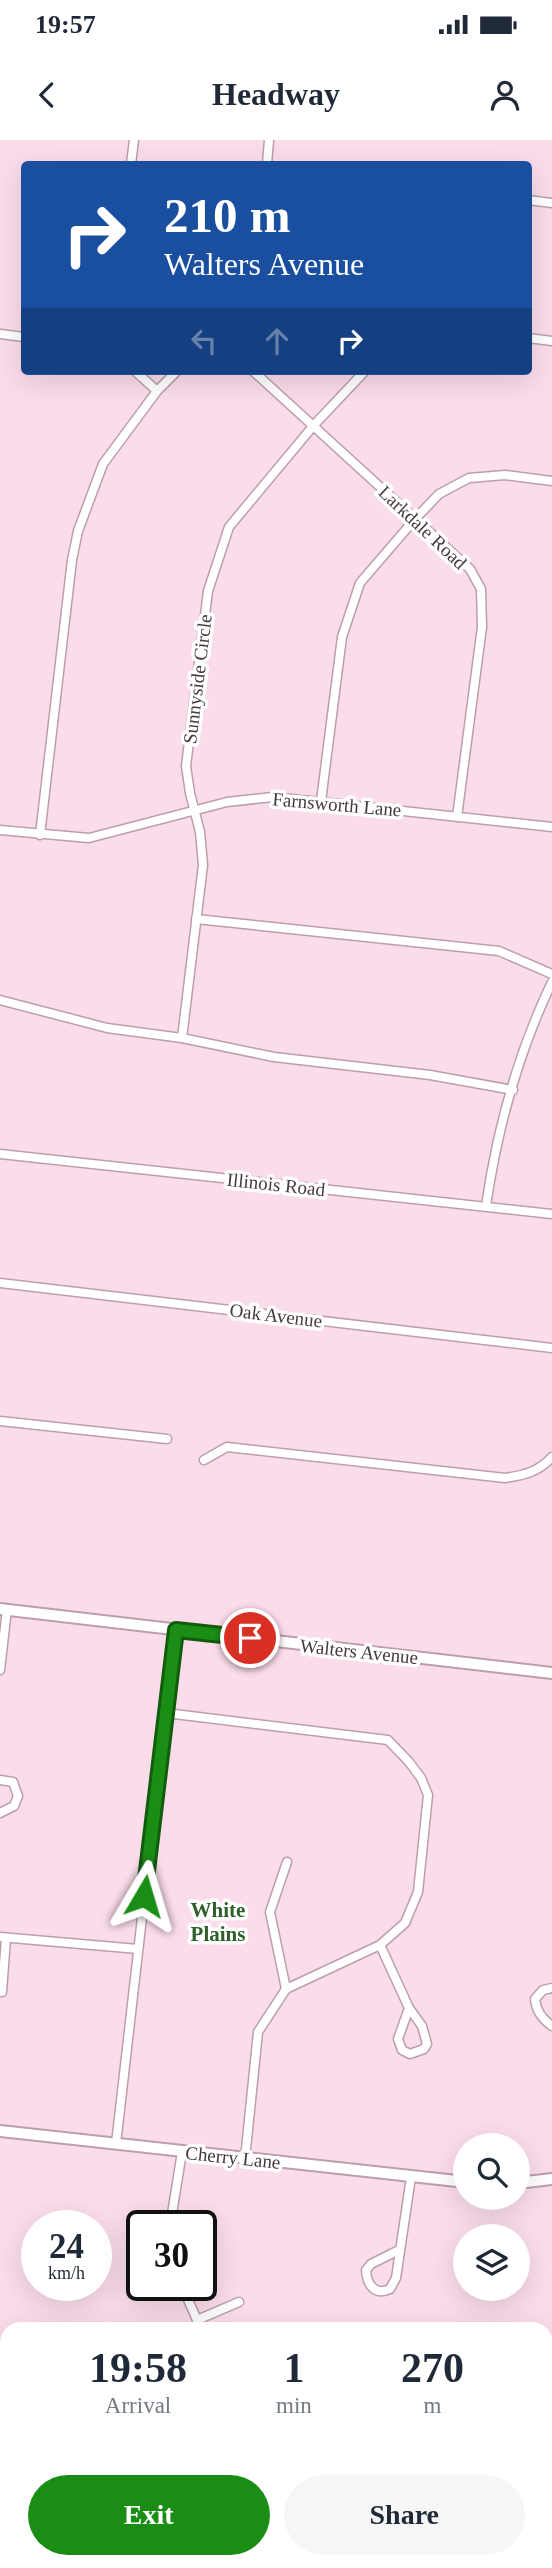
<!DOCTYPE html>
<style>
:root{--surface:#fff;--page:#f6f6f7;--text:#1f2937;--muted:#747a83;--accent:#1a8d14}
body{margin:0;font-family:"Times New Roman",serif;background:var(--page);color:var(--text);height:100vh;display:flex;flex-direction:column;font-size:26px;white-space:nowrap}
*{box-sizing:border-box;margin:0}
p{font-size:23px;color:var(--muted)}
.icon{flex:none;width:38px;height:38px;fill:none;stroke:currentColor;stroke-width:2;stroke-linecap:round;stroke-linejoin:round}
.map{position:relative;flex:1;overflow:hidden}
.side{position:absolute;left:0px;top:2182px;width:553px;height:247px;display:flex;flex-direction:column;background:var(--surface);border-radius:21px 21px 0 0;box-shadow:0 7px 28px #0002}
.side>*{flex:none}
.hud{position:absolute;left:21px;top:21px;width:511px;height:214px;border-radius:7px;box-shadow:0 7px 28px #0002;background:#1a4fa0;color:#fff;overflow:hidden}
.fabs{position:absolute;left:453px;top:1993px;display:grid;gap:14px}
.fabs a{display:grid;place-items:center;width:77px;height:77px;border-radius:50%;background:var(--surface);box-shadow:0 7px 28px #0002;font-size:35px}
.speed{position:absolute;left:21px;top:2070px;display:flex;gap:14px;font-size:35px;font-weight:700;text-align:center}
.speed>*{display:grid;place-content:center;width:91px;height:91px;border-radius:50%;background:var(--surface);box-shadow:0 7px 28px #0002;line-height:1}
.speed small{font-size:18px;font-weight:400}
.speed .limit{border:4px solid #111;border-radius:10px;background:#fff;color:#111}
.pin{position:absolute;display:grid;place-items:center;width:60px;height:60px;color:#fff;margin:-30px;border:4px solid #fff;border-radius:50%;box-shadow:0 2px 7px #0007}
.me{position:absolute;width:77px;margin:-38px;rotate:7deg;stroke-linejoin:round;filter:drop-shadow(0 0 5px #0008)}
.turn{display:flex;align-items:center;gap:24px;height:147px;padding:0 28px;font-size:32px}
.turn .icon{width:91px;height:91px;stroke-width:2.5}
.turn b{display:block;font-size:49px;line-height:60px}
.lanes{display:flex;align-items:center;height:66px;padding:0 28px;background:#0003;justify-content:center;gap:35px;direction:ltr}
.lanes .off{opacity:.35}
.eta{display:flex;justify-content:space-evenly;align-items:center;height:119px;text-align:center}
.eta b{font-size:42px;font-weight:700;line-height:49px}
.cta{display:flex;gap:14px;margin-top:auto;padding:14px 28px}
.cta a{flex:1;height:80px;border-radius:42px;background:var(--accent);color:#fff;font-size:28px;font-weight:700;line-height:80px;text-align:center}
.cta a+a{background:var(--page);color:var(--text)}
.status{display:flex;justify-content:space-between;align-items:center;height:49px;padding:0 35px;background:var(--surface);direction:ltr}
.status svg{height:19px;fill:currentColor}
header{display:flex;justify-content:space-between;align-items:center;height:91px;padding:0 28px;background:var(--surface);font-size:32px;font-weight:700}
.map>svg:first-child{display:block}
</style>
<div class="status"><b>19:57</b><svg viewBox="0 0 49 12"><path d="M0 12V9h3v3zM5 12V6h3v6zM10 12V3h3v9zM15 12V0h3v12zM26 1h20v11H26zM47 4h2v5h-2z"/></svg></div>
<header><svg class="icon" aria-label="back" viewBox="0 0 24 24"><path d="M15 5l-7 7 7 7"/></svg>Headway<svg class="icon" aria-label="person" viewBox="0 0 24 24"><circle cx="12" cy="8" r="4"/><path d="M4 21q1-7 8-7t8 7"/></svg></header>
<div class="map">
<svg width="552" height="2428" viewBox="0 0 552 2428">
<rect width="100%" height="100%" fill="#fbdceb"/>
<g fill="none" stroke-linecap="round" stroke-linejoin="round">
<g stroke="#bc9ead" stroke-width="11">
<g id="street">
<polyline points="131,24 134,0"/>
<polyline points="267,24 269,0"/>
<polyline points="528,60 552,63"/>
<polyline points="0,194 24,197"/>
<polyline points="528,198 552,201"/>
<polyline points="135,231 157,251"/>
<polyline points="253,231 470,429 481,449 482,487 457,677"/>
<polyline points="321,661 342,497 360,443 415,379 439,354 469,338 505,335 552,341"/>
<polyline points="0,690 89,698 227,662 273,657 552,687"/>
<polyline points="40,695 72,420 78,391 103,324 157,251 177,231"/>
<polyline points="196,779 499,811 552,834"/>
<polyline points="0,860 107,888 182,898 274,917 430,935 513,950"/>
<polyline points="182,898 203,725 200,692 190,653 186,626 208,451 229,387 314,285 365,231"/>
<polyline points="0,1014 552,1074"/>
<path d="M486,1066C497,990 519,911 552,842"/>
<polyline points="0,1143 552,1208"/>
<polyline points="0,1281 167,1299"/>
<path d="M204,1320L227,1307L505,1338C525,1335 538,1332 552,1317"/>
<polyline points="0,1530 7,1469"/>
<polyline points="166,1573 388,1600 409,1622 421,1638 428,1655 418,1752 405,1783 380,1805 286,1849 258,1892 245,2019"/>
<polyline points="0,1640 13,1642 18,1656 14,1666 0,1673"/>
<polyline points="0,1797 138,1809"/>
<polyline points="380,1805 409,1868 398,1899 402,1910 410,1914 424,1909 427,1904 422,1886 409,1868"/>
<path d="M552,1848L543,1850L535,1859C536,1871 542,1879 552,1886"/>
<polyline points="286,1849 270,1772 287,1722"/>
<polyline points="2,1852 6,1798"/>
<polyline points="116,2004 175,1490"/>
<polyline points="170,2086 182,2012"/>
<path d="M399,2110L371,2124L366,2130C367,2145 375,2156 390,2149L396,2138L411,2037"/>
<polyline points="182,2146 197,2180 198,2189"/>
<polyline points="197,2180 239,2162"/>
<polyline points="0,2232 7,2233"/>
<polyline points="546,2289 552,2290"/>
<polyline points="0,2385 7,2386"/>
<polyline points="546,2403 552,2403"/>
<polyline points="297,2422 306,2428"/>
<polyline points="35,2428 36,2422"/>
</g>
</g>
<g stroke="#bc9ead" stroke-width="14">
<g id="secondary">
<polyline points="0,1469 552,1533"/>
<polyline points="0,1991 466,2042"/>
<polyline points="518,2043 552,2039"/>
</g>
</g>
<use href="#street" stroke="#fff" stroke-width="8"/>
<use href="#secondary" stroke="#fff" stroke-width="10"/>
</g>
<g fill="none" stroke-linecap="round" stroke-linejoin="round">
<g stroke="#115c0d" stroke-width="18">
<polyline id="route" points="144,1756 176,1490 250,1498"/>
</g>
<use href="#route" stroke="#1a8d14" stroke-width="12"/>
</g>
<g text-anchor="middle" stroke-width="7" stroke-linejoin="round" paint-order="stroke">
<g font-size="19" fill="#45393f" stroke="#fff">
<text transform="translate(423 387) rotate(43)" y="7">Larkdale Road</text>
<text transform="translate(197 539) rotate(-83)" y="7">Sunnyside Circle</text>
<text transform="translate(337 664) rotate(5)" y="7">Farnsworth Lane</text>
<text transform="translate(276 1044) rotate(6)" y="7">Illinois Road</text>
<text transform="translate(276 1175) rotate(7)" y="7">Oak Avenue</text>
<text transform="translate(359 1511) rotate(6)" y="7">Walters Avenue</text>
<text transform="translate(233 2017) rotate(6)" y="7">Cherry Lane</text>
</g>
<g font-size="21" font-weight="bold" fill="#2e602a" stroke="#fff">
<text x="218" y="1777">White<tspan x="218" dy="24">Plains</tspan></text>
</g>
</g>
</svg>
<div class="fabs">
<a><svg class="icon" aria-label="search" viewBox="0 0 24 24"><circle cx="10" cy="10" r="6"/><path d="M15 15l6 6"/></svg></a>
<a><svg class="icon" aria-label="layers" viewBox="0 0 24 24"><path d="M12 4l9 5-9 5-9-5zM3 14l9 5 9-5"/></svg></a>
</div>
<div class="speed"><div>24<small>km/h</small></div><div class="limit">30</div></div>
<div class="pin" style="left:250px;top:1498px;background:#d93025"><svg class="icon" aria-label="arrive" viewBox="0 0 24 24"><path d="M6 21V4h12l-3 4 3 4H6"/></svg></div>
<svg class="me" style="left:144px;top:1756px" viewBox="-20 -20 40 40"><path d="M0-17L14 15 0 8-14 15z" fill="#1a8d14" stroke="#fff" stroke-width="4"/></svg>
<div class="hud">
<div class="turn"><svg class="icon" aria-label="right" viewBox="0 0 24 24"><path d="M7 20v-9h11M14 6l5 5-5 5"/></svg><div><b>210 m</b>Walters Avenue</div></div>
<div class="lanes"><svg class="icon off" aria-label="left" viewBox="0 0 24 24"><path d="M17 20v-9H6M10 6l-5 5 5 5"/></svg><svg class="icon off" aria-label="ahead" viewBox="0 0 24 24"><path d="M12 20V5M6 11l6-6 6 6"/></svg><svg class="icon" aria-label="right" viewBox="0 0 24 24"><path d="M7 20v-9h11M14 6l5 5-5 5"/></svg></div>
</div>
<section class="side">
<div class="eta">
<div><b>19:58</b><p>Arrival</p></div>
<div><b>1</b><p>min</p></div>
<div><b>270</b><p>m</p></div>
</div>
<div class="cta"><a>Exit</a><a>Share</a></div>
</section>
</div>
